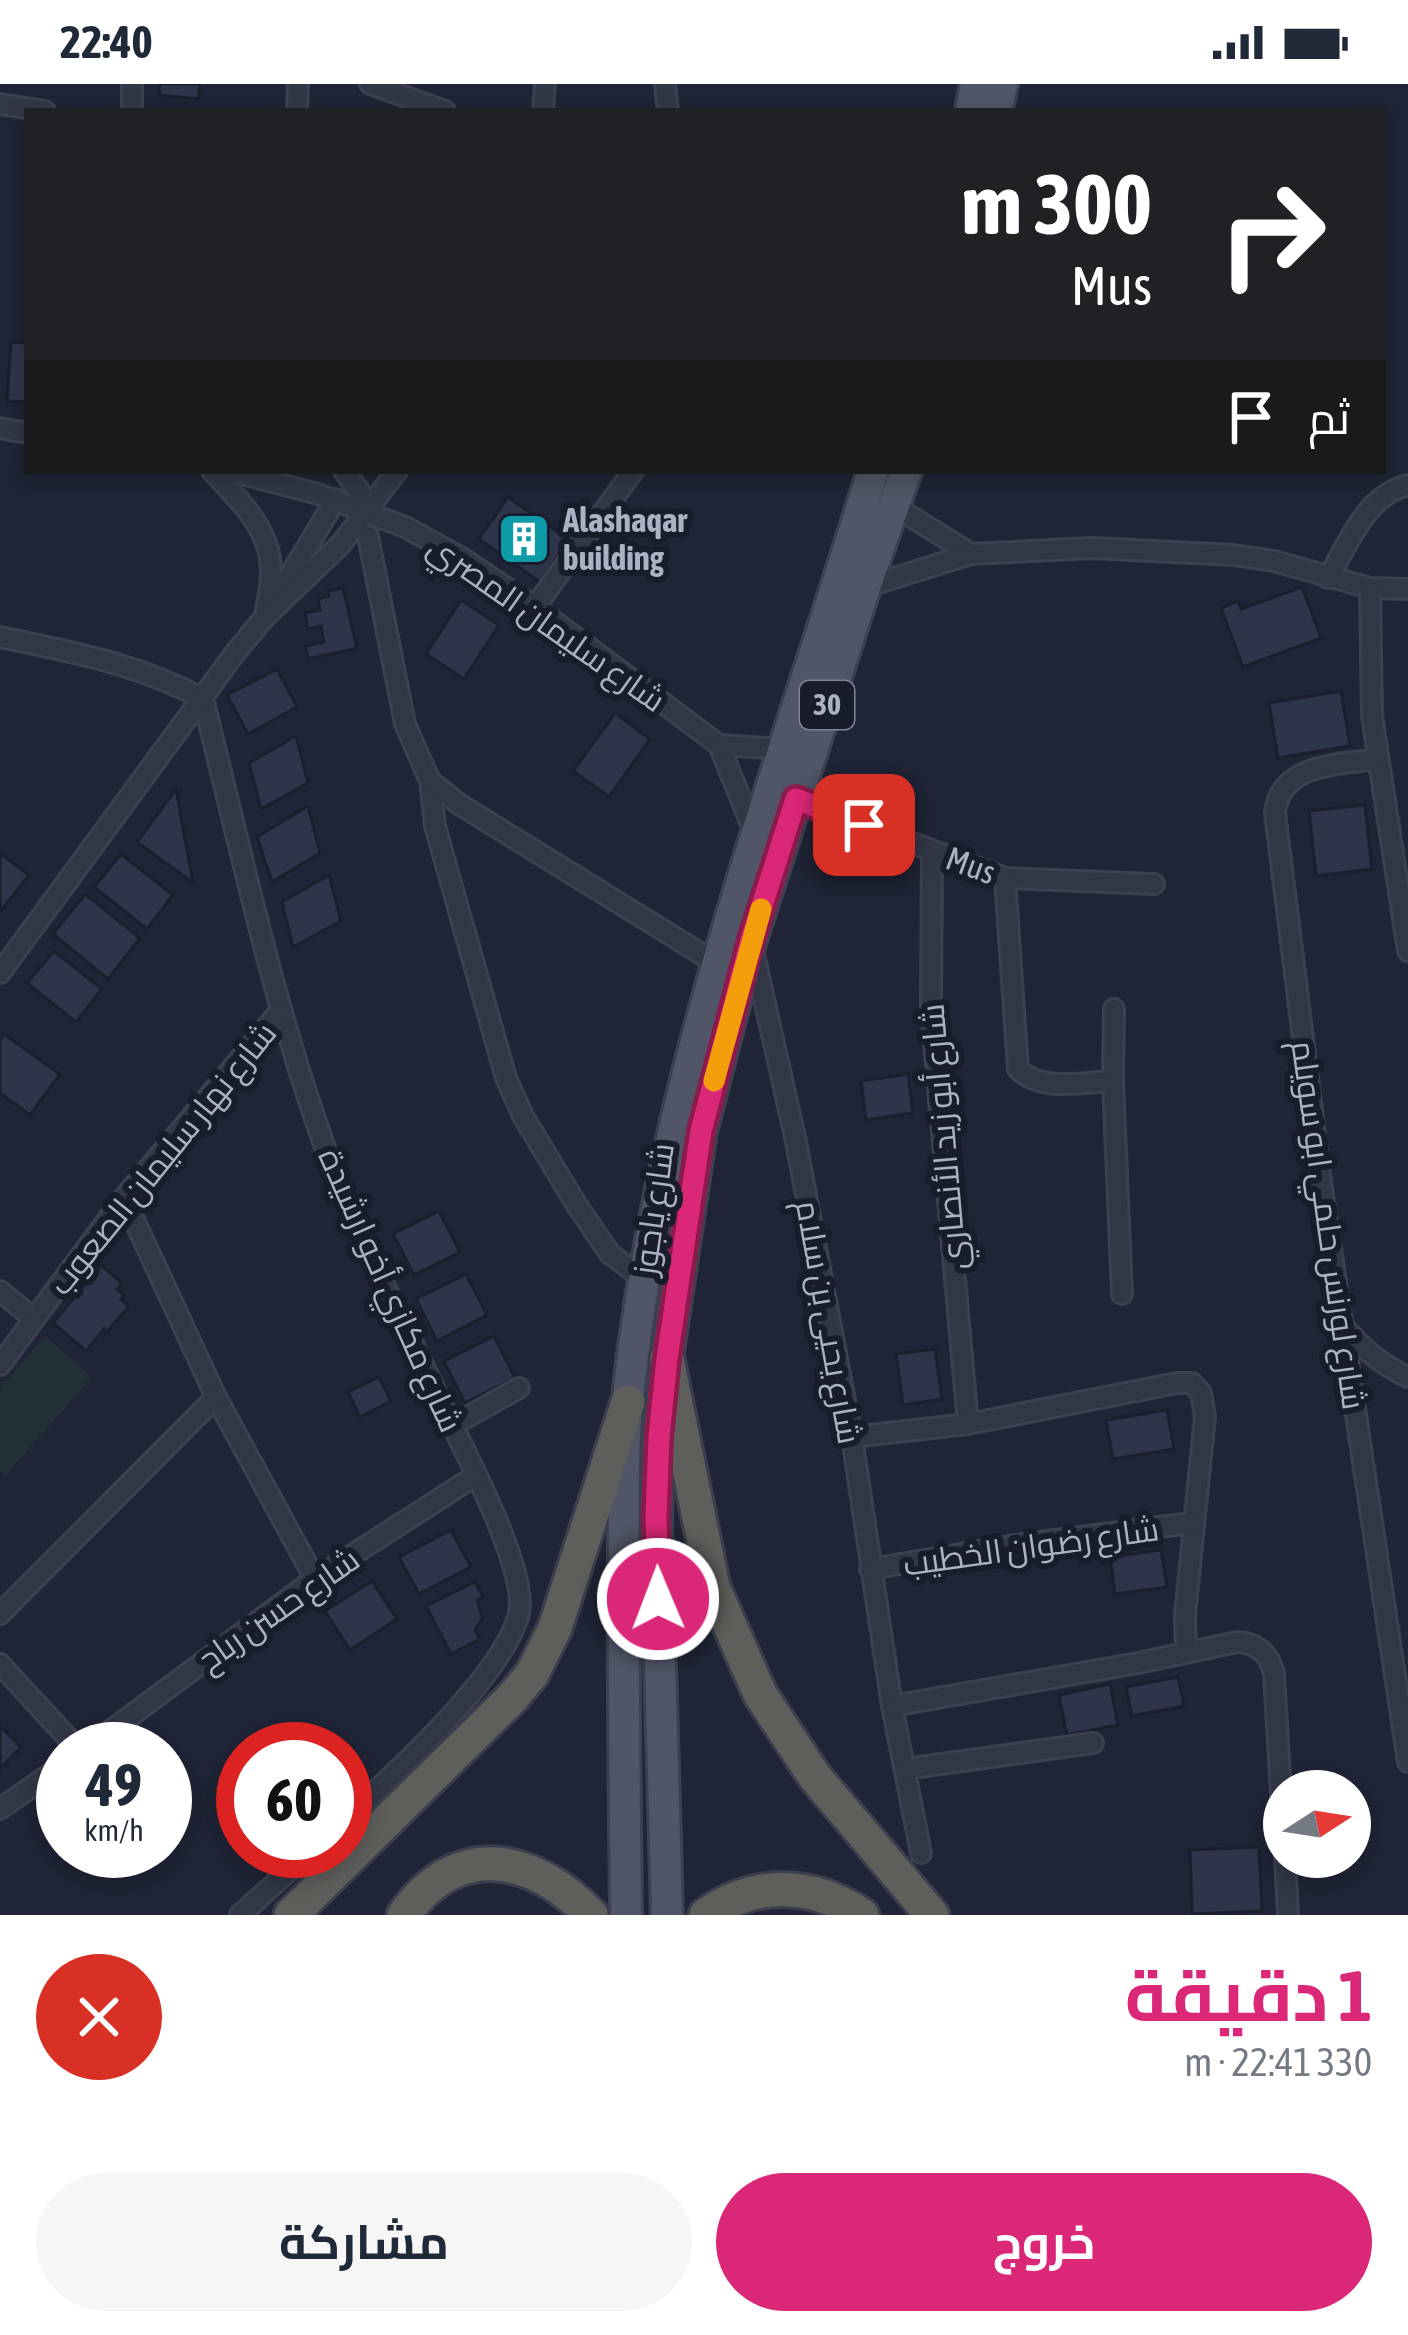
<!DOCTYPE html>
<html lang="ar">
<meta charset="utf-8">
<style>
:root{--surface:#fff;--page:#f6f6f7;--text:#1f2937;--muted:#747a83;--accent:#db2777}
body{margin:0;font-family:"Asap Condensed",Cairo,sans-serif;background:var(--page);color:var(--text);direction:rtl;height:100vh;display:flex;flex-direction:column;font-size:45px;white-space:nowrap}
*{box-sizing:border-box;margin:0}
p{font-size:39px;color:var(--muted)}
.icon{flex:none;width:66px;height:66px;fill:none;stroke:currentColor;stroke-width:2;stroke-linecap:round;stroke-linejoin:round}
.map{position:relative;height:1831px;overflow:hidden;direction:ltr}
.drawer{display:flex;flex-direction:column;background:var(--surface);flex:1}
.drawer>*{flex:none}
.guide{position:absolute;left:24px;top:24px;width:1362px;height:366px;border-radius:0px;box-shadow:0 6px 18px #0003;direction:rtl;background:#202124;color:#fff;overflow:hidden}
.needle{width:78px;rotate:78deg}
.buttons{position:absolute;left:1263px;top:1686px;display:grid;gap:24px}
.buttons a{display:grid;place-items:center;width:108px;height:108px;border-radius:50%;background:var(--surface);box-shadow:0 6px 18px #0003;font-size:60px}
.speed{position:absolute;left:36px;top:1638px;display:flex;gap:24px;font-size:60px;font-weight:700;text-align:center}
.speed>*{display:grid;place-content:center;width:156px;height:156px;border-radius:50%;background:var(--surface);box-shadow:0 6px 18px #0003;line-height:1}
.speed small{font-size:30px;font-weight:400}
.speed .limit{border:18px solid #d22;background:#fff;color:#111}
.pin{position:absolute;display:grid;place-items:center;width:102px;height:102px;color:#fff;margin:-51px;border-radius:24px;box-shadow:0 6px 18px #0006}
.me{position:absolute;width:132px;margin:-66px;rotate:359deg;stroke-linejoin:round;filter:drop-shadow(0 0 9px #0008)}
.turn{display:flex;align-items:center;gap:42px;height:252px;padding:0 36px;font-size:54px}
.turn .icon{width:156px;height:156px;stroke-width:2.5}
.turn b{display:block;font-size:84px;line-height:102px}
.then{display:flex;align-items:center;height:114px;padding:0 36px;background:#0003;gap:24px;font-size:45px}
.round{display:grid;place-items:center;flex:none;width:126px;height:126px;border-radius:63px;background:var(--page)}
.overview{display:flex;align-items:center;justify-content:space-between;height:204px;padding:0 36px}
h1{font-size:72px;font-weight:700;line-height:90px;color:var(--accent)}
.cta{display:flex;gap:24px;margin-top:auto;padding:24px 36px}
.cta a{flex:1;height:138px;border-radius:72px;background:var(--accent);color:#fff;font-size:48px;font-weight:700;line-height:138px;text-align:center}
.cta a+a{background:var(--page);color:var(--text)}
.status{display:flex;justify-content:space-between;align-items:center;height:84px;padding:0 60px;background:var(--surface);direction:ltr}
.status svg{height:33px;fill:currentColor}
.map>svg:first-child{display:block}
</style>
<div class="status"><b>22:40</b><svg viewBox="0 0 49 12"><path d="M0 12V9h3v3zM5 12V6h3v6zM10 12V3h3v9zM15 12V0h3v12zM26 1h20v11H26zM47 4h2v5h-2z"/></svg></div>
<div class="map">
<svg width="1408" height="1831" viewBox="0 0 1408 1831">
<rect width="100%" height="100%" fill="#1f2436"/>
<polygon fill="#213037" points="45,1252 92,1293 5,1392 0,1387 0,1304"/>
<g fill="#2e354a" stroke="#1a1e2d" stroke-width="3">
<polygon points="160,0 200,0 198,15 159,11"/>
<polygon points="11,258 27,259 27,318 7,317"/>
<polygon points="508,413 569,456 540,498 479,455"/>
<polygon points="1302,503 1321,554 1243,583 1221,524 1238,517 1241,525"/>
<polygon points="343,504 357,564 308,575 305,562 324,558 321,542 308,545 305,529 320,526 318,515 329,512 328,507"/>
<polygon points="461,516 499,541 464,595 426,570"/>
<polygon points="277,585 297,623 248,650 227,611"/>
<polygon points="1341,607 1350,662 1278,674 1269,619"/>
<polygon points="615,629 650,655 609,713 573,687"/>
<polygon points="296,652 308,699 261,725 249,679"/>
<polygon points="176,705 193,799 137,758"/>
<polygon points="1365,721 1372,785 1316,792 1309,727"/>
<polygon points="308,722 320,769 272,798 257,753"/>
<polygon points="0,769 29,791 0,828"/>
<polygon points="121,770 173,811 147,845 94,803"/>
<polygon points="329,791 341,837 293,863 282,818"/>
<polygon points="85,810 140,854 108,895 53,850"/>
<polygon points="54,867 102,905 76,938 27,899"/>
<polygon points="4,950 60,990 30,1031 0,1009 0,956"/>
<polygon points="908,990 913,1029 866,1036 861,997"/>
<polygon points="439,1127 460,1168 414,1191 393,1150"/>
<polygon points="101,1181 122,1199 117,1205 124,1211 121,1215 129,1222 107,1248 104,1245 86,1267 53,1239"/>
<polygon points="466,1190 487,1231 437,1257 416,1215"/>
<polygon points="494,1252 515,1294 465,1319 444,1277"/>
<polygon points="935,1265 942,1315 903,1321 896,1270"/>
<polygon points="379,1293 391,1317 360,1333 348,1308"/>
<polygon points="1167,1326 1174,1365 1113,1375 1106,1336"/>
<polygon points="451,1446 471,1483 419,1510 399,1473"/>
<polygon points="1161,1466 1167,1503 1115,1510 1110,1473"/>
<polygon points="372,1497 397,1535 350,1566 325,1527"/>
<polygon points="475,1498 483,1513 477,1516 483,1534 475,1546 480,1555 451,1570 426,1522"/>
<polygon points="1178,1593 1184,1622 1132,1632 1126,1603"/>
<polygon points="1110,1600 1118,1641 1067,1651 1059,1611"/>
<polygon points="0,1642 21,1663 0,1685"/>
<polygon points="1259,1763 1262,1827 1192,1830 1190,1766"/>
</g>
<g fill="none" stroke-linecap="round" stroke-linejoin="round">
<g stroke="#3c4050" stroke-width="24">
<g id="minor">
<polyline points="132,0 132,27"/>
<polyline points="370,0 445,27"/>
<polyline points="665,0 668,27"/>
<polyline points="0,20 45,27"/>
<polyline points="297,27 298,0"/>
<polyline points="543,27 545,0"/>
<polyline points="0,344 27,349"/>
<path d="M212,387C235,412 265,439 270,475C273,494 268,514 265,533"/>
<polyline points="231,387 318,410 405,443 462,474 535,523 719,661 755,750"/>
<polyline points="344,387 362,411 365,427"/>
<polyline points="894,422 971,470"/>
<polyline points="368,452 405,640 430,697 435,742 506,994 523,1032 576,1120 610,1170 644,1195"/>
<path d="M1328,494C1349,459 1365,412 1408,401"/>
<polyline points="865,503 971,470 1092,464 1233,471 1274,477 1370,504 1408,505"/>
<polyline points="1370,504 1372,632 1408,867"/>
<polyline points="280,508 336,415"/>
<polyline points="535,523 633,387"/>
<path d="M0,553C71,568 139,580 203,615"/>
<path d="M203,615C243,773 276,935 334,1088C362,1161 400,1231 433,1302C455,1349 529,1483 519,1529C505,1590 392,1692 345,1736"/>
<polyline points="719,661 784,665"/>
<path d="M1377,675C1339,681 1280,679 1275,729L1320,1091L1408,1678"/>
<polyline points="430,697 459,720 716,879"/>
<polyline points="796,715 1005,794 1154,800"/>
<polyline points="932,767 931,925 968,1340"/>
<path d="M1005,794L1018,985C1040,1008 1083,998 1113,997"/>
<polyline points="753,866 795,1053 852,1353 892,1622 921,1769"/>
<polyline points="0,889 235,569 265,533 342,459 397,387"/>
<polyline points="1114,925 1113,997 1122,1210"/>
<polyline points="124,1114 216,1313 315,1495"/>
<polyline points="0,1207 33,1234"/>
<path d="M1343,1242C1363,1265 1380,1280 1408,1293"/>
<polyline points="0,1281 124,1114 281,926"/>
<polyline points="453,1341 519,1304"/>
<polyline points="852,1353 968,1340 1177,1299 1192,1299 1201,1309 1205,1332 1185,1531 1186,1569"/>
<polyline points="870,1485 1022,1460 1192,1439"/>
<polyline points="0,1530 216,1313"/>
<polyline points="0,1580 78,1665"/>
<path d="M892,1622L1138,1579L1237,1558C1258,1559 1269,1570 1274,1590L1284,1762"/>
<polyline points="86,1665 315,1495 475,1392"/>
<polyline points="905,1685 1093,1659"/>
<polyline points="0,1725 63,1681"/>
<polyline points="1285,1773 1288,1831"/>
<polyline points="240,1831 311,1767"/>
</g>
</g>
<g stroke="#3c4050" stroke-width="36">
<g id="primary">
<polyline points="971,27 976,0"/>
<polyline points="996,27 1002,0"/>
<path d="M626,1831C625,1716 623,1601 624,1486C624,1430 622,1371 628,1314C661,994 779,692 873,387"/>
<polyline points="667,1831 656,1432 659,1353 667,1275 701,1047 751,856 865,503 906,387"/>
</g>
</g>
<g stroke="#3a3e4e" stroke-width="39">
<g id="trunk">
<polyline points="667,1275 713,1503 760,1610 815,1693 932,1831"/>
<polyline points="291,1831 512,1614 532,1590 555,1544 628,1318"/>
<path d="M404,1831C458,1755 532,1771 591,1831"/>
<path d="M706,1831C755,1796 812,1798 862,1831"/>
</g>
</g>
<use href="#minor" stroke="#323746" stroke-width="18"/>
<use href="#primary" stroke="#505567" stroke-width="30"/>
<use href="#trunk" stroke="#5e5e5b" stroke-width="33"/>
</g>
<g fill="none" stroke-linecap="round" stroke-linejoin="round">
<g stroke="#8e194d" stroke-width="30">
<polyline id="route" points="658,1515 656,1432 659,1353 667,1275 701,1047 751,856 796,715 864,741"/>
</g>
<use href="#route" stroke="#db2777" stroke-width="21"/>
<polyline stroke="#f59e0b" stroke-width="21" points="714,997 761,825"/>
</g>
<defs>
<g id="building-square" transform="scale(2.7)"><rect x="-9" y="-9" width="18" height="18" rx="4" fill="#0f9aa8" stroke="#181c2b"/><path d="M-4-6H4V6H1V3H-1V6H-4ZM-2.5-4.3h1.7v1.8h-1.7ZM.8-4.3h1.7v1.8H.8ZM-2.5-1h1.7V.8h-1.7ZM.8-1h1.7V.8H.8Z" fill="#fff"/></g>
</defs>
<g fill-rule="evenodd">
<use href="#building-square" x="524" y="455"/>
</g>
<g text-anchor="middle" stroke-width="12" stroke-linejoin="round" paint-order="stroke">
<rect fill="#181c2b" stroke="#808496" stroke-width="3" x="800" y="597" width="54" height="48" rx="9"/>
<g font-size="30" font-weight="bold" fill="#acb1c4">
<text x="827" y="631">30</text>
</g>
<g font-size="33" font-weight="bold" fill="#acb1c4" stroke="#181c2b" text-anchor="start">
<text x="563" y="448">Alashaqar<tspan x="563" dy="38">building</tspan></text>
</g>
<g font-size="33" fill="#acb1c4" stroke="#181c2b">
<text transform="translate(547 539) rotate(35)" y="12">شارع سليمان المصري</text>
<text transform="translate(971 781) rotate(20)" y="12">Mus</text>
<text transform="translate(943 1053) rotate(-95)" y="12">شارع أبو زيد الأنصاري</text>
<text transform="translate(162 1074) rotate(-51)" y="12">شارع نهار سليمان الصعوب</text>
<text transform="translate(653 1125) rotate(-82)" y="12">شارع ياجوز</text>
<text transform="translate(1329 1141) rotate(82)" y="12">شارع لورنس حلمي ابو سويلم</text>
<text transform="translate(391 1206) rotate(66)" y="12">شارع مكازي أخو ارشيدة</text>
<text transform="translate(829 1238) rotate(80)" y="12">شارع يحيى بن سلام</text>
<text transform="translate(1031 1462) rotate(-8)" y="12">شارع رضوان الخطيب</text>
<text transform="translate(278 1525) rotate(-35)" y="12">شارع حسن رباح</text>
</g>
</g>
</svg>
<div class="buttons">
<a><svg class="needle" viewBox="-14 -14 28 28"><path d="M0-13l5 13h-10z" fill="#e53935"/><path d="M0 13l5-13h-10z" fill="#747a83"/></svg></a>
</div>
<div class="speed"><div>49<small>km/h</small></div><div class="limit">60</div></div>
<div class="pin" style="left:864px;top:741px;background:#d93025"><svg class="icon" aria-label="arrive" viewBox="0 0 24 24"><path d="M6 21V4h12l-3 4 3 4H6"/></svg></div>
<svg class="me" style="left:658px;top:1515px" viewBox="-20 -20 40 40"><circle r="17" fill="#db2777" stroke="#fff" stroke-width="3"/><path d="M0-11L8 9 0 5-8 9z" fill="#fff"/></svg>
<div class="guide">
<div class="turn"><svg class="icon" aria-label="right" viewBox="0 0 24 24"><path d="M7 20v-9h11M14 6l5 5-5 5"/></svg><div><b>300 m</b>Mus</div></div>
<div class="then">ثم<svg class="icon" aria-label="arrive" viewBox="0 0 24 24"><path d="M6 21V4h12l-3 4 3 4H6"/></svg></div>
</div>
</div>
<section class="drawer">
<div class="overview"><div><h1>1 دقيقة</h1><p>330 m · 22:41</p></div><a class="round" style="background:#d93025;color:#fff"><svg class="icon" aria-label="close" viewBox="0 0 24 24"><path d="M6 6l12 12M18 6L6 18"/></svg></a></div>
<div class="cta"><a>خروج</a><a>مشاركة</a></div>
</section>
